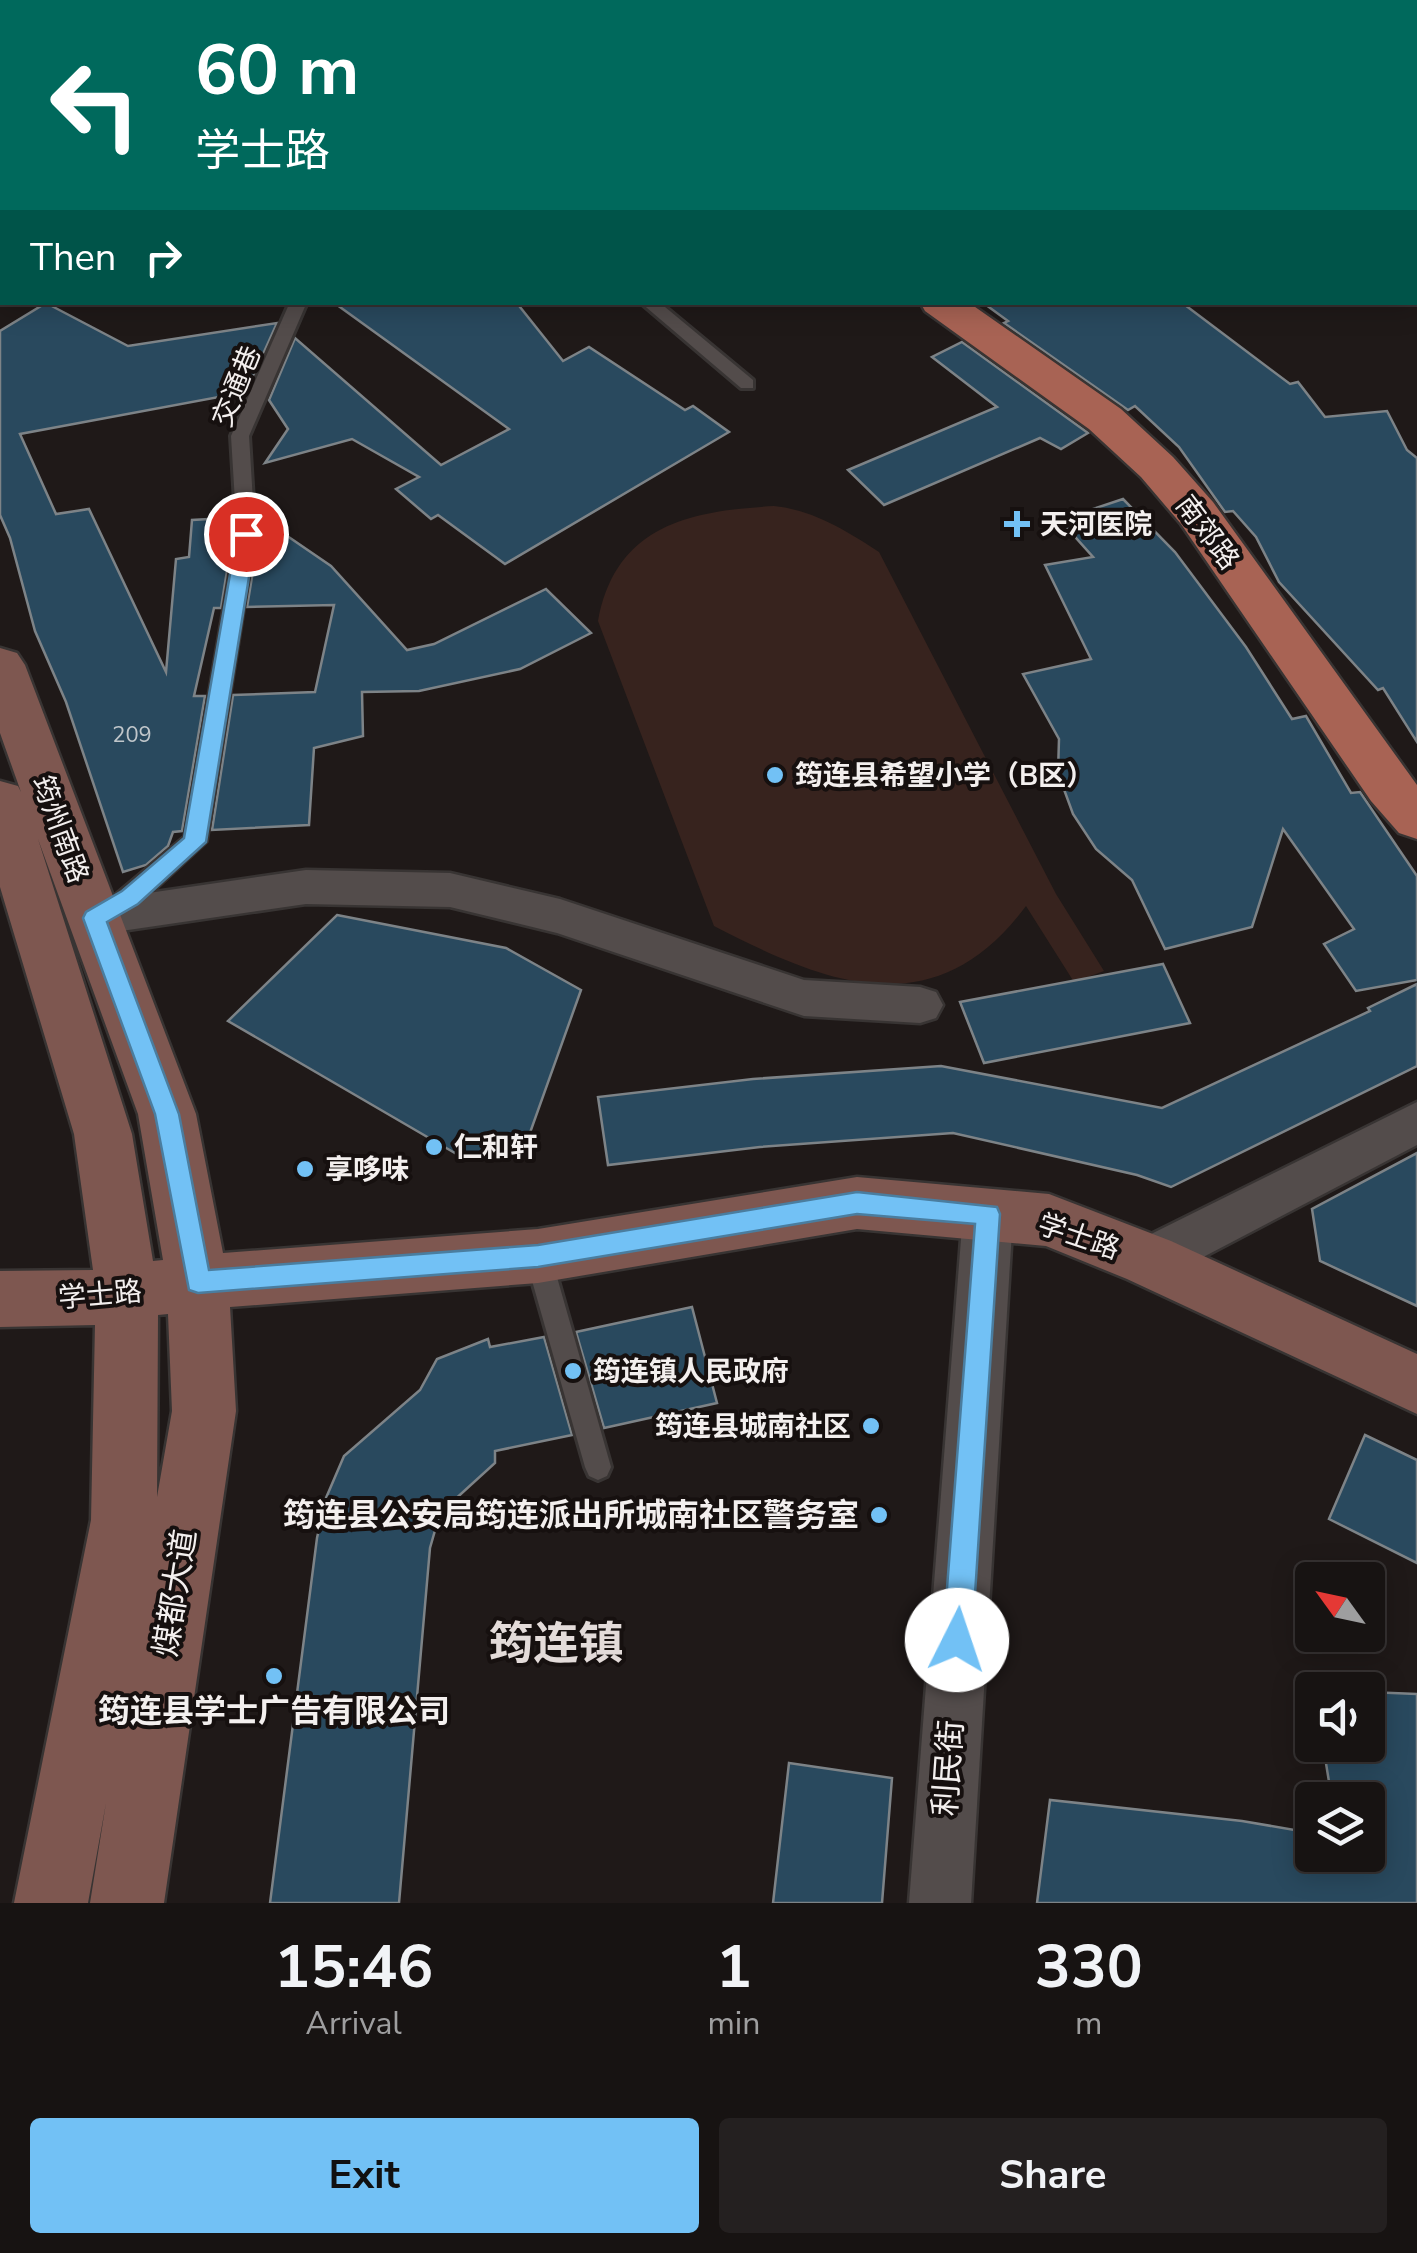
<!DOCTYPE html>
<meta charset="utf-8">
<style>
:root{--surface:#171312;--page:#242020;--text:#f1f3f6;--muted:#9e9e9f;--line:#363232;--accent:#72c1f5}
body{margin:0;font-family:"Nunito Sans","Noto Sans SC",sans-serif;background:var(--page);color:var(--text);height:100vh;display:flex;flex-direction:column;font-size:38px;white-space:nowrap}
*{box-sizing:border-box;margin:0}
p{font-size:32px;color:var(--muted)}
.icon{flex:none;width:55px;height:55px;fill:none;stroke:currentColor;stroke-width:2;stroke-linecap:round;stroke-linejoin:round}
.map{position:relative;height:1903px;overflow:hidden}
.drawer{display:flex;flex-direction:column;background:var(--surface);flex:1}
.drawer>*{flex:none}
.hud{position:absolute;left:0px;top:0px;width:1418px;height:305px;box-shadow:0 5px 25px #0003,0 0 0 2px var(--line);background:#00695c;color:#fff;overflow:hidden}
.needle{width:65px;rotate:303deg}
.fabs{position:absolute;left:1295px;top:1562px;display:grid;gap:20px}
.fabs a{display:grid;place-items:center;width:90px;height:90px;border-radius:10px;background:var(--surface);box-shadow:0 5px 25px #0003,0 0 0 2px var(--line);font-size:50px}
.pin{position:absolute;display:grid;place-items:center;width:85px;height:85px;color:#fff;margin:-42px;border:5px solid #fff;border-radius:50%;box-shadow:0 2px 10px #0007}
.me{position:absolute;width:110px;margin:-55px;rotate:4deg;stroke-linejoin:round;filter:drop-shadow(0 0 8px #0008)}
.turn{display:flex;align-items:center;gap:35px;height:210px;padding:0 30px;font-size:45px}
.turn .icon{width:130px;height:130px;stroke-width:2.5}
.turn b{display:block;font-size:70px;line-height:85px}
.then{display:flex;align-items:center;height:95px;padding:0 30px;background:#0003;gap:20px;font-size:38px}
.eta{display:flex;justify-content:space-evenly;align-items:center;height:170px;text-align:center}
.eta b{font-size:60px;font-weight:700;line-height:70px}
.cta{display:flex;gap:20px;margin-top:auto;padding:20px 30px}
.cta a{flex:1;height:115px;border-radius:10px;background:var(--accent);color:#111;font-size:40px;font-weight:700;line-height:115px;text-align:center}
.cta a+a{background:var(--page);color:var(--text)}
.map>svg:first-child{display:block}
</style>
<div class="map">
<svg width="1417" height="1903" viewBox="0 0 1417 1903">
<rect width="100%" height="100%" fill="#1f1918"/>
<path fill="#37231e" d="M774,506C813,510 847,531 879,552L1056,894L1104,971L1074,982L1026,906C935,1028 828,985 714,926L598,621C616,525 689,511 774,506Z"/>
<g fill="#29495e" stroke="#7d8387" stroke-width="2.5">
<polygon points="333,302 516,302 563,361 589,347 685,410 693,406 729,432 505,564 438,515 431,519 396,489 419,477 352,439 265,463 288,429 269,400 295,338 441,465 509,429"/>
<polygon points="982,302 1181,302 1290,384 1298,382 1325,417 1387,411 1407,450 1417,458 1417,742 1383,688 1378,690 1279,582 1256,537 1233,511 1225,512 1179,447 1135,406 1128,410 1004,323 1008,321"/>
<polygon points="46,303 128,346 277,323 246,392 20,434 56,514 89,509 166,672 176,559 189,557 192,520 228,518 232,512 233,534 221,608 214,608 194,696 205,696 182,831 173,832 168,846 146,865 123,872 66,702 35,631 10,538 0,515 0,331"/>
<polygon points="962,342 1088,433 1061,449 1040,438 884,505 848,470 997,407 932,357"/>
<polygon points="1123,499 1175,552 1246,647 1292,719 1306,716 1351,793 1360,792 1417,876 1417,980 1356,991 1324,944 1354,929 1283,829 1252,927 1165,949 1132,880 1096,849 1073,814 1058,773 1059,739 1023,674 1091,659 1045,565 1093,557 1060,520"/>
<polygon points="258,516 331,566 407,650 434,644 546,589 591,633 520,669 419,691 362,692 363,736 314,748 309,825 212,830 233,695 315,692 334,605 247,607 259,535"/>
<polygon points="337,915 506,948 581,990 526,1144 460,1156 228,1021"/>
<polygon points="1163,964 1190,1023 984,1063 960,1002"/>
<polygon points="1417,984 1417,1066 1171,1187 1137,1175 953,1133 760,1147 608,1165 598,1097 753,1079 941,1066 1162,1108 1370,1011 1368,1008"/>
<polygon points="1417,1153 1417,1306 1320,1261 1312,1209"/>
<polygon points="692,1307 717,1403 604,1428 576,1332"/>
<polygon points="544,1337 572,1435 495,1451 495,1463 440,1513 430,1548 399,1903 270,1903 317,1538 326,1498 344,1456 420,1390 437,1359 488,1339 490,1347"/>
<polygon points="1365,1435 1417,1460 1417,1563 1329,1519"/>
<polygon points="1368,1692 1417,1694 1417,1903 1037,1903 1050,1800 1242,1821 1312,1833 1312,1855 1368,1855 1368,1800 1332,1800 1323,1745 1368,1745"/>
<polygon points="789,1763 892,1778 882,1903 773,1903"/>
</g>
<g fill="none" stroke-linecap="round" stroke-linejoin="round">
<g stroke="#383433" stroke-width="6">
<g id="service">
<rect x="283" y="0" width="14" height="2"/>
<polygon points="290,302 307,302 249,436 255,534 206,841 138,904 109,919 101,916 98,910 185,837 237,534 231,436"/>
<polygon points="640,302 659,302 753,380 753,388 741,388"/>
<polygon points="538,1245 547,1248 551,1256 611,1467 607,1476 598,1480 589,1476 585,1467 525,1256 529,1248"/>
</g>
</g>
<g stroke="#383433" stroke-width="5">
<g id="minor">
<polygon points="306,870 450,873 560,899 804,980 920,987 936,992 943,1005 936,1018 920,1023 804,1016 557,933 450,907 306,904 94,935 78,930 72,918 78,906 94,901"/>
<polygon points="1417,1102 1417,1145 1167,1276 1149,1282 1131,1276 1124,1260 1131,1244"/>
<polygon points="988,1193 1005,1199 1013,1214 971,1903 909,1903 963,1214 971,1199"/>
</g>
</g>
<g stroke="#383433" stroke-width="5">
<path id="secondary" d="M0,648L17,653L25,665L196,1114L223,1253L538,1229L857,1177L1049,1194L1171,1241L1417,1354V1414L1127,1279L1046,1246L857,1229L538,1283L230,1307L236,1411L164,1903H90L106,1803L88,1903H14L91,1520L95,1325L0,1327V1271L93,1270L74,1134L0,887V781L18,786L21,792L0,733ZM38,839L138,1114L163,1260L153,1261L132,1134ZM168,1314L172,1411L157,1497L158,1315Z"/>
</g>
<g stroke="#383433" stroke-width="5">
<g id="primary">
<polygon points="591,0 628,0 630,2 593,2"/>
<polygon points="920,302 968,302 1121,409 1173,457 1213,502 1417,785 1417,839 1399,833 1371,801 1181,524 1141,477 1089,429 925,311"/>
</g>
</g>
<use href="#service" fill="#534c4b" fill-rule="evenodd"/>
<use href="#minor" fill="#534c4b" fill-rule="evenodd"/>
<use href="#secondary" fill="#7e5750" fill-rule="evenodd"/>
<use href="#primary" fill="#a86354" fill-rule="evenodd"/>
</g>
<polygon fill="#72c1f5" stroke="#4a7d9f" stroke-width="2.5" points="246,528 256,534 206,842 138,904 107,922 179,1114 209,1270 538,1245 857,1192 997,1207 1000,1214 972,1640 967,1651 957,1655 947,1651 943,1640 975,1224 857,1214 538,1267 198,1293 189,1290 155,1114 83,918 86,912 122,891 184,838 237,534"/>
<g fill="#72c1f5" stroke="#16100f" stroke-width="4">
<path d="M1012 509h10v10h10v10h-10v10h-10v-10h-10v-10h10z"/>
<circle cx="775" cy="775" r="10"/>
<circle cx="434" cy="1147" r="10"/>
<circle cx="305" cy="1169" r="10"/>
<circle cx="573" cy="1371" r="10"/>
<circle cx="871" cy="1426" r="10"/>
<circle cx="879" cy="1515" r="10"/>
<circle cx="274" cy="1676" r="10"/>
</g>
<g text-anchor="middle" stroke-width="8" stroke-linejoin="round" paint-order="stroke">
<g font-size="22" fill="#c0c6ca">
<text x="132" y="742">209</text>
</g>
<g font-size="28" fill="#f3efee" stroke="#16100f">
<text transform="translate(236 386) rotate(-68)" y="10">交通巷</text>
<text transform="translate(1208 532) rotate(53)" y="10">南郊路</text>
<text transform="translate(61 829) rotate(70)" y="10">筠州南路</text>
<text transform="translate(1079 1236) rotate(19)" y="10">学士路</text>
<text transform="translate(100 1294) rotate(-5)" y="10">学士路</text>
</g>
<g font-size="28" font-weight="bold" fill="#f3efee" stroke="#16100f" text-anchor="start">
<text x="1040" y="534">天河医院</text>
<text x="795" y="785">筠连县希望小学（B区）</text>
<text x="454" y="1157">仁和轩</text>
<text x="325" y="1179">享哆味</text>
<text x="593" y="1381">筠连镇人民政府</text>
<text x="851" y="1436" text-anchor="end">筠连县城南社区</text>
</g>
<g font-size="32" font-weight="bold" fill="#f3efee" stroke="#16100f" text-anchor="end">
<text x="859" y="1526">筠连县公安局筠连派出所城南社区警务室</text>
<text x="274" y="1722" text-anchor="middle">筠连县学士广告有限公司</text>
</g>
<g font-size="32" fill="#f3efee" stroke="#16100f">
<text transform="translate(175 1593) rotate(-81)" y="11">煤都大道</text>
<text transform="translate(948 1768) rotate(-86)" y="11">利民街</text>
</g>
<g font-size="45" font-weight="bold" fill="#e3dbd9" stroke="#16100f">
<text x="556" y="1659">筠连镇</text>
</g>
</g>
</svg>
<div class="fabs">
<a><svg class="needle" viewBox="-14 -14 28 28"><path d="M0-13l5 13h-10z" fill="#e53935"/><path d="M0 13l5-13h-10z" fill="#9e9e9f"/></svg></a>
<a><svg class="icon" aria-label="sound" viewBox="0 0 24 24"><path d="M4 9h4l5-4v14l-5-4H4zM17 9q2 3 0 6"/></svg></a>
<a><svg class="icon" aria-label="layers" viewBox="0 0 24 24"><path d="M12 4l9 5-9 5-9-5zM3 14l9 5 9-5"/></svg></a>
</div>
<div class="pin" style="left:246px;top:534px;background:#d93025"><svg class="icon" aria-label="arrive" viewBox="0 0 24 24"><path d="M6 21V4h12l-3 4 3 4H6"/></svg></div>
<svg class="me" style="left:957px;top:1640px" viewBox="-20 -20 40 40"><circle r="19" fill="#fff"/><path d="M0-13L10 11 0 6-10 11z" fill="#72c1f5"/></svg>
<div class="hud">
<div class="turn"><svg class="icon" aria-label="left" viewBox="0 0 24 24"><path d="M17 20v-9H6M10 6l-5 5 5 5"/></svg><div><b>60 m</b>学士路</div></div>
<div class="then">Then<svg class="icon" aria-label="right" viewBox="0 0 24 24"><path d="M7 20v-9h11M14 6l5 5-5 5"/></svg></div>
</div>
</div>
<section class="drawer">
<div class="eta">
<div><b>15:46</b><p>Arrival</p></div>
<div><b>1</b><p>min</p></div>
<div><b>330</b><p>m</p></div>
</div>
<div class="cta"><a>Exit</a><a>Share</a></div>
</section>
